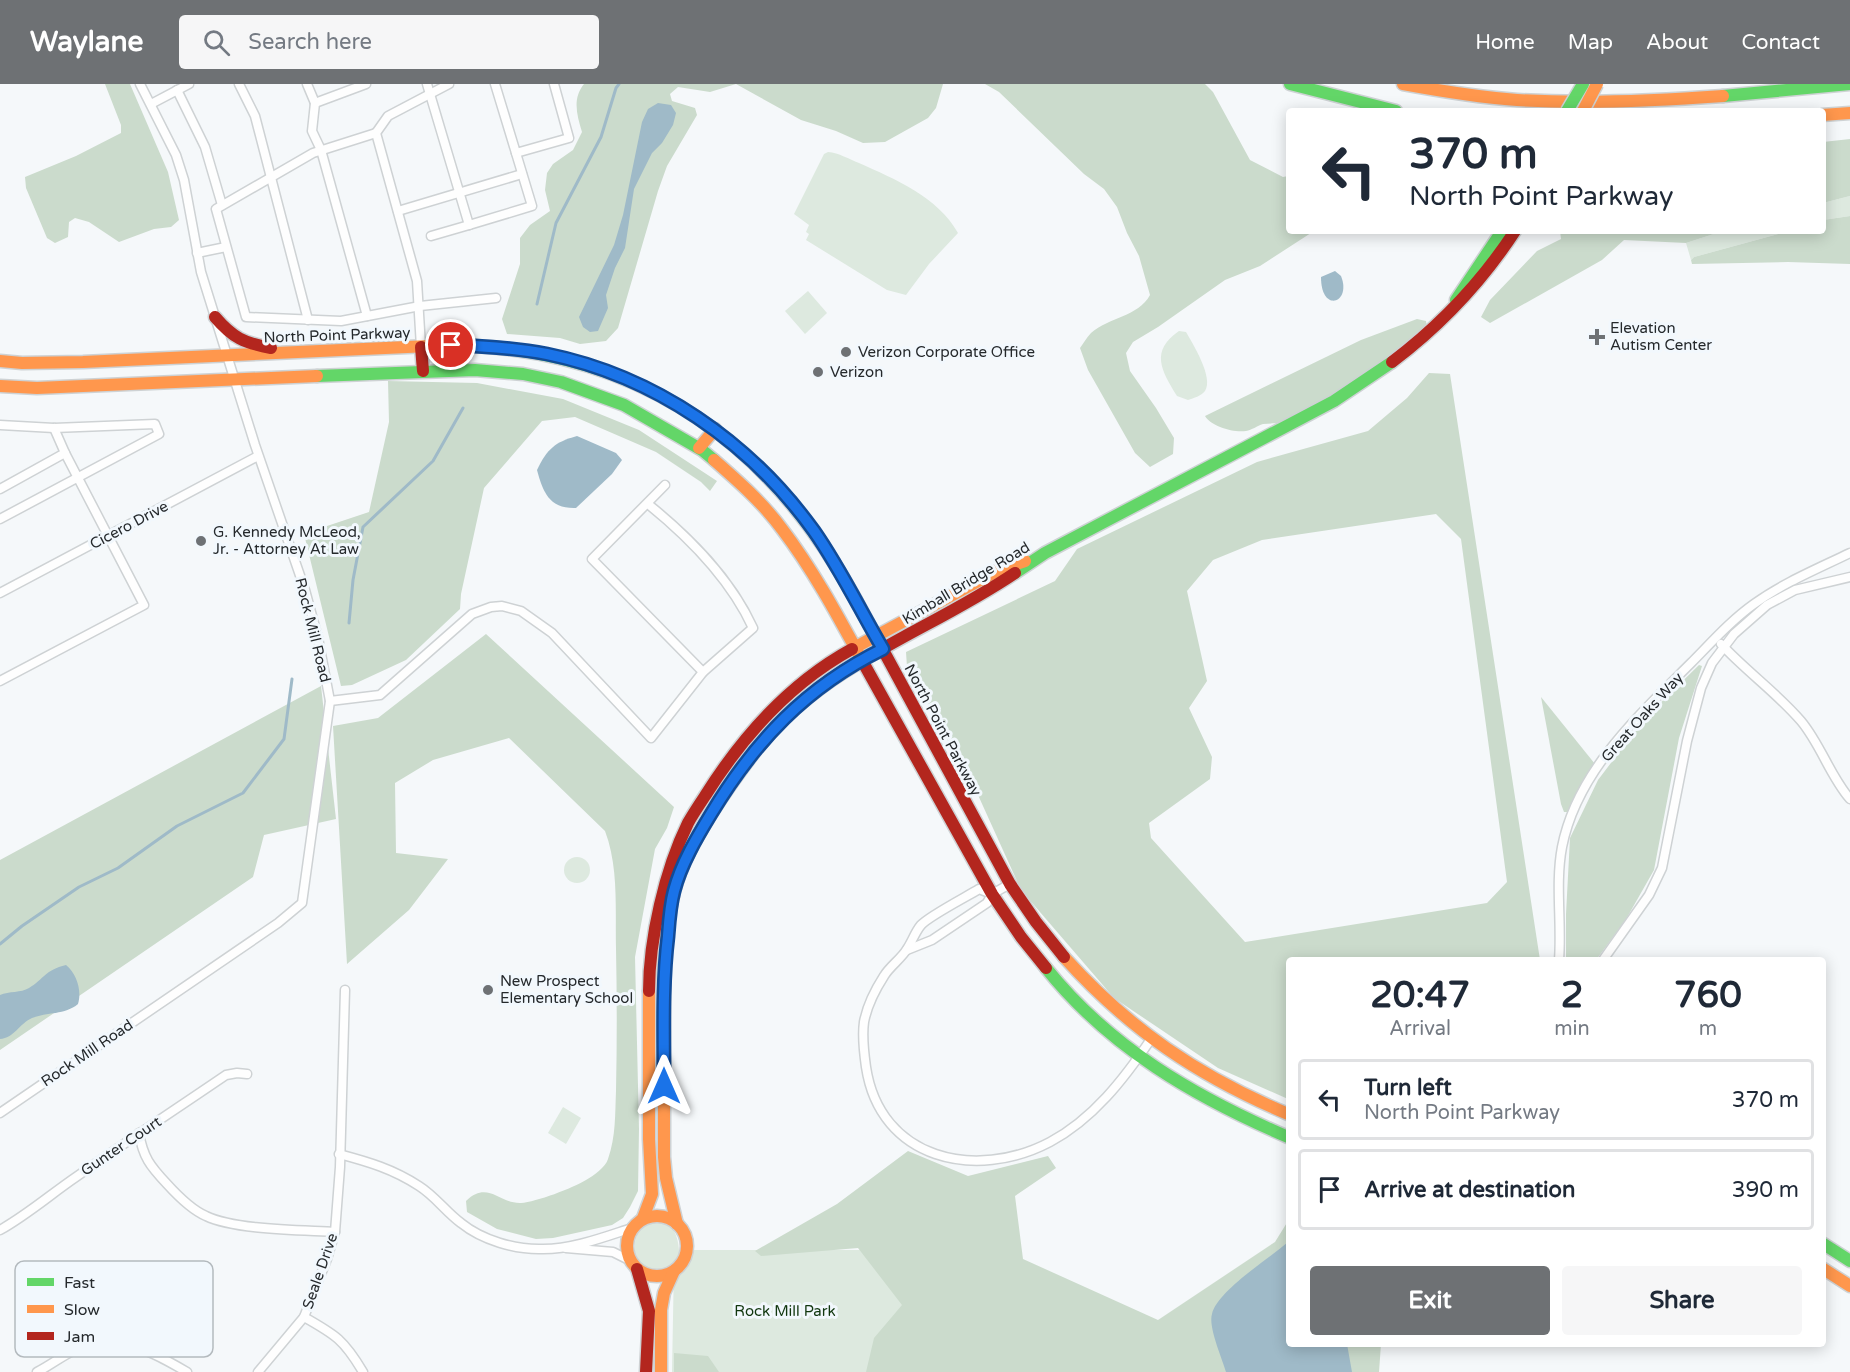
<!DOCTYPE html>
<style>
:root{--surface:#fff;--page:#f6f6f7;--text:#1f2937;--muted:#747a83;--line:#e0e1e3;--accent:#6e7174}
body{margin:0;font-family:"Varela Round",sans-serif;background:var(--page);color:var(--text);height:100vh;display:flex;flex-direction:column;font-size:22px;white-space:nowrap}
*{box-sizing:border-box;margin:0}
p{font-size:20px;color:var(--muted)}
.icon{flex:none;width:33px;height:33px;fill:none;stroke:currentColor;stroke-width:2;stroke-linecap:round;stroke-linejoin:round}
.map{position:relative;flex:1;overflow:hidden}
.panel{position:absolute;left:1286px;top:873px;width:540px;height:390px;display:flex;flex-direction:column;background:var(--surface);border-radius:6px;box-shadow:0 3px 15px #0003}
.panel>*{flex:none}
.guide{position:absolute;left:1286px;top:24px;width:540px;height:126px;border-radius:6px;box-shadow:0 3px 15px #0003;background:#fff;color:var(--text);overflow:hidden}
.pin{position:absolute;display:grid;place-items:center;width:51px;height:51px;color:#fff;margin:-26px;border:3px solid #fff;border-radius:50%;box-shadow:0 2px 6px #0007}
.me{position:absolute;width:66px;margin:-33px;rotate:0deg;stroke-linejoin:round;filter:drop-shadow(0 0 4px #0008)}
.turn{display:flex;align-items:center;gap:21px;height:126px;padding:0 24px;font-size:27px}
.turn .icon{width:78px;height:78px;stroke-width:2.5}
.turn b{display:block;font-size:42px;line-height:51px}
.eta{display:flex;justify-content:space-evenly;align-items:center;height:102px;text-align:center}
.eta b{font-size:36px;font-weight:800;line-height:42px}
.primary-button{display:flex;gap:12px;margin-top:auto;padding:12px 24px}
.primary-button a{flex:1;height:69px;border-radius:6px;background:var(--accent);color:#fff;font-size:24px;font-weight:800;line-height:69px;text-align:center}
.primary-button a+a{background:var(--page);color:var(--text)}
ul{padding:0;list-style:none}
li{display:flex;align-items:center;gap:18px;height:81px;margin:0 12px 9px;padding:0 12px;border:3px solid var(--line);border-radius:6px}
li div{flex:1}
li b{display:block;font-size:22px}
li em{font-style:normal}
header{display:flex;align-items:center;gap:36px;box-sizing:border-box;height:84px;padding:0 30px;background:var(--accent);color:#fff}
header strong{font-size:28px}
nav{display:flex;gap:33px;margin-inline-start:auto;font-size:21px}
.search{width:420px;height:54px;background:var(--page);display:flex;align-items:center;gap:15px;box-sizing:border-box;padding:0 21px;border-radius:6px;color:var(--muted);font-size:22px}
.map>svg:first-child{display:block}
</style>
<header>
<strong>Waylane</strong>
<div class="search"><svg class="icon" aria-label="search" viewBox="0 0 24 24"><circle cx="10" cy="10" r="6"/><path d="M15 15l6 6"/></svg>Search here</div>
<nav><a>Home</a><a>Map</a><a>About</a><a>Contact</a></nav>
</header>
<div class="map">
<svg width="1850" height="1288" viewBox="0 0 1850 1288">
<rect width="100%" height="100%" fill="#f5f8fa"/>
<g fill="#dde9df">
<path d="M828,68C839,69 849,75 859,79C895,95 938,113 958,149L929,180L906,211L887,206L806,156L809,150L806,148L809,141L794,130L824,70Z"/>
<polygon points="1850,112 1850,132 1823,136 1823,119"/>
<polygon points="1723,147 1789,147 1694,173 1691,176 1686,159"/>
<polygon points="808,207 827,229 805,250 785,227"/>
<path d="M1179,247L1186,248C1193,260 1214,294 1205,307C1201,312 1194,314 1188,316L1177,312C1161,286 1150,267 1179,247Z"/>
<circle cx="577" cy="786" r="13"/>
<polygon points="563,1023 581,1034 566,1060 548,1049"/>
<path d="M653,1135C671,1136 678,1149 679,1166H892L973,1288H672L674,1179C641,1213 616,1151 653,1135Z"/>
</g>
<g fill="#cbdbcc" fill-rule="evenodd">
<polygon points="105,0 130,0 168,88 179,136 171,143 154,145 119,158 89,138 75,134 69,138 68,153 55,159 47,154 26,104 25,93 76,72 121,49 121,41"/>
<path d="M584,0H943L936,24L928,34L885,58L863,59L836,47L801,36L736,0L710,8L678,3L670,10L672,17L695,24L697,31L667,82L658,107L618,244L606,257L580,260L560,254L507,250L502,235L520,180V154L530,141L550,127L545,106L547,89L553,80L573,66L582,48C577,31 572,15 584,0Z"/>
<path d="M985,0H1205L1213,8L1250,76L1283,93L1288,92V147H1314L1260,182L1225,196L1158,243L1133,258L1126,269L1130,287L1156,324L1174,354L1173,370L1150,383L1135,369L1088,286L1080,264C1083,260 1087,253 1091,249C1109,233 1138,233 1150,211L1139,172L1127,149L1117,123L1104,105L1084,90L999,8Z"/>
<polygon points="1850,55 1850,112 1823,119 1823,58"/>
<polygon points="1850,132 1850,180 1788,178 1692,180 1691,176 1694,173 1789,147 1822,147 1823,136"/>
<polygon points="1560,147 1723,147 1686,159 1624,156 1602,176 1490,239 1481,233 1490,216 1537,167 1561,155"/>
<path d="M1417,235L1426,237L1427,244C1385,283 1336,319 1281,338C1275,340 1269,339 1263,340C1257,342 1252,346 1246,347C1233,349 1211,342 1205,332L1361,256Z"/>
<path d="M1429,289L1450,290L1540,876H1288V1015L1218,984L1114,914L1021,806L978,711L907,583L906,568L1055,497L1077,465L1257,378L1368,347L1407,314ZM1436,430L1461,455L1507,798L1487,819L1245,858L1151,754L1149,739L1210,695L1212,673L1189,624L1207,597L1187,507L1213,476L1262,456Z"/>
<polygon points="388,297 477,299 563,315 639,346 717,397 710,407 701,398 656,368 575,333 542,337 484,404 461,510 460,525 406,576 352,601 341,602 305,454 324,443 369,428 389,338"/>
<path d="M486,550L674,723L667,744L655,765L635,873L639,1045L638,1107L630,1123L623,1134L612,1141L553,1154L536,1155L497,1145L467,1128L466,1117C488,1096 499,1120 521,1119C536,1118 573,1104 586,1096C593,1092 606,1083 608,1075C616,1052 615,1030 616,1007C617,959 617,912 616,865C615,826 619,784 605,747L509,654L433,676L395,699L396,769L448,775L409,826L347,880L333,642L378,634Z"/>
<polygon points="1699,581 1702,582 1679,654 1654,786 1625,837 1596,876 1566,876 1566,830 1570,754 1598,696 1645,634"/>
<polygon points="321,602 336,735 264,751 253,793 0,966 0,776"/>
<polygon points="1541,613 1595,680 1568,728 1564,728 1561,720"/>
<polygon points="908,1067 968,1092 1048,1072 1056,1084 1015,1112 1023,1175 1158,1236 1275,1158 1288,1137 1288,1260 1381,1260 1379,1288 866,1288 874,1254 902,1221 858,1164 761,1172 755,1167 837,1120"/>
<polygon points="674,1269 708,1272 719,1288 674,1288"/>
</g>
<g fill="#9fbac8">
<polygon points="658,19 671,21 676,29 673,41 662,59 652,69 634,105 625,164 615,184 606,211 608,224 598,247 590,248 583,243 579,233 614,161 623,131 642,38 648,25"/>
<path d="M1335,187L1341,192C1352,219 1321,230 1321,193Z"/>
<path d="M577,352L616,369L622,376L612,390L576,424C550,425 543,409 537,386C547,365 555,358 577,352Z"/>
<path d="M66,881C77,890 82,907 78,920C65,931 47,928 32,934C19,940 14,954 0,955V911C9,907 21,909 29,904C44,895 45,886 66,881Z"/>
<path d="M1288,1158V1260H1347L1352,1288H1226C1222,1274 1208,1243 1212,1230C1217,1207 1270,1174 1288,1158Z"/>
</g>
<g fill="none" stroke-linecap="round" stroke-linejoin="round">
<g stroke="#9fbac8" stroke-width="3">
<polyline points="537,220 556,139 601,53 616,4 619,0"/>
<polyline points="349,539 353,496 363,443 433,377 463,324"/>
<polyline points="0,860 22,842 79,803 118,784 177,742 243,709 284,655 292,595"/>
</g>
<g stroke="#ced2d4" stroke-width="11">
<g id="street">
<polyline points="239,0 255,32 308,236"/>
<polyline points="307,0 315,19 312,47 321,66 367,232"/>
<polyline points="427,0 469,141 532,122 516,69"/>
<polyline points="495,0 516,69 569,54 554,0"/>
<polyline points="177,6 205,63 222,121"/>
<polyline points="315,19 366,0"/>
<polyline points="151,20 189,0"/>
<polyline points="376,49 313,69 216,125 246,233 341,237 420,222 496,214"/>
<polyline points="398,127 522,90"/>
<polyline points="431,152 469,141"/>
<polyline points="197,169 226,163"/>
<polyline points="421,263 417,197 376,49 388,32 449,0"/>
<polyline points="0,341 54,344 155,340 159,350 0,435"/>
<polyline points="665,401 592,475 703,588"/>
<polyline points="0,405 65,369"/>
<polyline points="0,509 258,372"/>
<path d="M1721,560C1746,587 1777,609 1801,637C1821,661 1830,692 1850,715"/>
<polyline points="0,597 144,521 65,369 54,344"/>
<path d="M330,617L380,611L472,530L491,523L502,522L521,527L552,549L651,654L703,588L753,544C730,494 690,454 648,420"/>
<path d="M992,810L979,805C966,813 929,832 921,841C915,848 912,858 907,865C901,875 890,882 884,892C875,906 867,922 864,938C862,952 864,969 866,983C880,1076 976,1097 1050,1058C1093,1035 1124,995 1151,955"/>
<polyline points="907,866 932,856 987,819 992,810 1010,800"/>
<path d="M1559,876C1562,839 1555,800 1562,763C1577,687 1639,631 1691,579C1711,559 1730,537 1754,520C1783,499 1817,485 1850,469"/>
<polyline points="1603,876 1649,811 1662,784 1687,657 1701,604 1712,579 1734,550 1767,521 1795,506 1850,493"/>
<polyline points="0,1029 278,839 302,819 330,617 318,554 305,506 255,361 201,188 184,96 176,71 140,0"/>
<path d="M139,1049C143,1073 150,1082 167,1100C177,1111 192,1126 206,1132C235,1146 301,1146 335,1148"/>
<path d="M339,1070C369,1078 393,1085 419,1102C435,1112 446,1128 461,1139C482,1156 515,1166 543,1165C573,1165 604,1153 632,1144"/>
<path d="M0,1146C27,1131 51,1110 76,1093C126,1058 176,1025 226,991L237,989L247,990"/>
<polyline points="566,1164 613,1168 631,1177"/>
<path d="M304,1233C336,1251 344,1256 363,1288"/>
<path d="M37,1288C51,1281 63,1271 77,1265C118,1248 152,1268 187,1288"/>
<polyline points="258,1288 304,1233 327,1175 335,1148 340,1083 345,906"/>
</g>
</g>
<g stroke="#ced2d4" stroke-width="15">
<g id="fast">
<polyline points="1290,0 1396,27"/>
<polyline points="1723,12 1850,0"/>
<polyline points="1456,216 1502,147"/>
<path d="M475,262C652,273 773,364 856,516"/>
<polyline points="317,292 475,286 523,290 561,298 624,321 702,366 714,376"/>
<polyline points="1015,489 1045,469 1334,317 1392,278"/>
<path d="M1046,884C1110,964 1195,1013 1288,1053"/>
<polyline points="1822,1159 1850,1177"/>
</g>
</g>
<g stroke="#ced2d4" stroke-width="15">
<g id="slow">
<path d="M1403,0C1441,7 1478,13 1517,16C1586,20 1655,17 1723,12"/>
<polyline points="1822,31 1850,29"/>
<polyline points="0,277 22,279 83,278 451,261 475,262"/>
<polyline points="0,302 37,304 317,292"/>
<polyline points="699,364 715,345"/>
<path d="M714,376C738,397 763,419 782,445C814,487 839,534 864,580"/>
<polyline points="852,565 997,487 1025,477"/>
<path d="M1064,873C1130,946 1198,992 1288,1030"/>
<circle cx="657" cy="1162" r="30"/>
<polyline points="643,1134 652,1110 649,1055 649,907"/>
<path d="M677,1140L666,1094L664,1073C664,1029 664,984 664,940C664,897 663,851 674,808C685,763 725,707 753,670"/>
<polyline points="1822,1184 1850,1202"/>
<polyline points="661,1288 661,1226 664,1209 674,1187"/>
</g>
</g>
<g stroke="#ced2d4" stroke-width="15">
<g id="jam">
<path d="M215,233C233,254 244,259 271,264"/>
<polyline points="421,263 423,287"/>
<path d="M1392,278C1441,241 1481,199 1515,147"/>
<polyline points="856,516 1010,800 1036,838 1064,873"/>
<polyline points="864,580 992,810 1021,853 1046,884"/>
<path d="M753,670C820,580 925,550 1015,489"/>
<path d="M649,907C649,855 665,786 688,739C693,730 699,721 705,712C742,653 790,599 852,565"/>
<polyline points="637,1185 649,1227 646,1288"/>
</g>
</g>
<use href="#street" stroke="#fefefe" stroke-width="8"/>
<use href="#fast" stroke="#63d668" stroke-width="12"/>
<use href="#slow" stroke="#ff974d" stroke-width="12"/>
<use href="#jam" stroke="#b3261e" stroke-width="12"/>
<g stroke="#ced2d4" stroke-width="15" stroke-linecap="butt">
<polyline id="fast-bridge" points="1567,27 1583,0"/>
</g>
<g stroke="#ced2d4" stroke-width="15" stroke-linecap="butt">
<polyline id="slow-bridge" points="1583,27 1597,0"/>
</g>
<use href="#fast-bridge" stroke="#63d668" stroke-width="12"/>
<use href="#slow-bridge" stroke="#ff974d" stroke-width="12"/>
</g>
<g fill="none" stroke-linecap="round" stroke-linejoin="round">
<g stroke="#114b97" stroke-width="15">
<path id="route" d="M451,261C483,262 515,264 547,270C655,292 750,358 814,447C840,484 860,526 883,565C806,603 755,657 711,730C697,753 681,780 674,807C670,822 669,838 668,852C662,902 664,952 664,1002"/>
</g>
<use href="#route" stroke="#1a73e8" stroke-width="10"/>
</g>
<g fill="#6e7174" stroke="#f2f8fd" stroke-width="2">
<path d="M1594 244h6v6h6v6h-6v6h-6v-6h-6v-6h6z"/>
<circle cx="846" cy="268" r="6"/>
<circle cx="818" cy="288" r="6"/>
<circle cx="201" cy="457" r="6"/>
<circle cx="488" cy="906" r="6"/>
</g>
<g text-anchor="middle" stroke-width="6" stroke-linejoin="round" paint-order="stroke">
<g font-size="15" fill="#25292c" stroke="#f2f8fd" text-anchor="start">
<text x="1610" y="249">Elevation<tspan x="1610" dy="17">Autism Center</tspan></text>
<text x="858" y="273">Verizon Corporate Office</text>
<text x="830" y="293">Verizon</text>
<text x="213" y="453">G. Kennedy McLeod,<tspan x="213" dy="17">Jr. - Attorney At Law</tspan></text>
<text x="500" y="902">New Prospect<tspan x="500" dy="17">Elementary School</tspan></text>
</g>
<g font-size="15" fill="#25292c" stroke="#f2f8fd">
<text transform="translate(337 251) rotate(-2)" y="5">North Point Parkway</text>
<text transform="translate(129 441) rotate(-28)" y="5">Cicero Drive</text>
<text transform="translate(966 499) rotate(-31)" y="5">Kimball Bridge Road</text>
<text transform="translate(313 546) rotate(76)" y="5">Rock Mill Road</text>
<text transform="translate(1642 633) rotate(-48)" y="5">Great Oaks Way</text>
<text transform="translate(943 646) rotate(62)" y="5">North Point Parkway</text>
<text transform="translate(87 969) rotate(-34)" y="5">Rock Mill Road</text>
<text transform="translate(121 1062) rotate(-34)" y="5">Gunter Court</text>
<text transform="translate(320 1187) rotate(-71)" y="5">Seale Drive</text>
</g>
<g font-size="15" fill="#11370f" stroke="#f2f8fd">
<text x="785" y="1232">Rock Mill Park</text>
</g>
</g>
<rect x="15" y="1177" width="198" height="96" rx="9" fill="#f2f8fd" stroke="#b4babe" stroke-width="1.5"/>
<rect x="27" y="1194" width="27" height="8" fill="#63d668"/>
<rect x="27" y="1221" width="27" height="8" fill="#ff974d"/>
<rect x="27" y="1248" width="27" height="8" fill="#b3261e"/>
<g font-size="16" fill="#25292c">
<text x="64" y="1204">Fast</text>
<text x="64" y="1231">Slow</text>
<text x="64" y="1258">Jam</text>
</g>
</svg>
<div class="pin" style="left:451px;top:261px;background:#d93025"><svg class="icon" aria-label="arrive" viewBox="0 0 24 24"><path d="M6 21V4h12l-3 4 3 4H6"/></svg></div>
<svg class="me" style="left:664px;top:1002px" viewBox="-20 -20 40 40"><path d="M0-17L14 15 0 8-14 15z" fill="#1a73e8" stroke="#fff" stroke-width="4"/></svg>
<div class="guide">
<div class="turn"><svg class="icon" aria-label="left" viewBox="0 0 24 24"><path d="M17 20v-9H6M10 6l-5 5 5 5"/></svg><div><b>370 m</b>North Point Parkway</div></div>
</div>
<section class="panel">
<div class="eta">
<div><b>20:47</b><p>Arrival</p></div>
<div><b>2</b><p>min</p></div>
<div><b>760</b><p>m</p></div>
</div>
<ul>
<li><svg class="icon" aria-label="left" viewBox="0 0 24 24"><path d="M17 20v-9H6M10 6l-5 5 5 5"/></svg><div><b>Turn left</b><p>North Point Parkway</p></div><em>370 m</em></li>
<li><svg class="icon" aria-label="arrive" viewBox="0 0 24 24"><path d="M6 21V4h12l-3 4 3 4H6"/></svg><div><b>Arrive at destination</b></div><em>390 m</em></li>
</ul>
<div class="primary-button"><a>Exit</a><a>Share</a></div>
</section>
</div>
